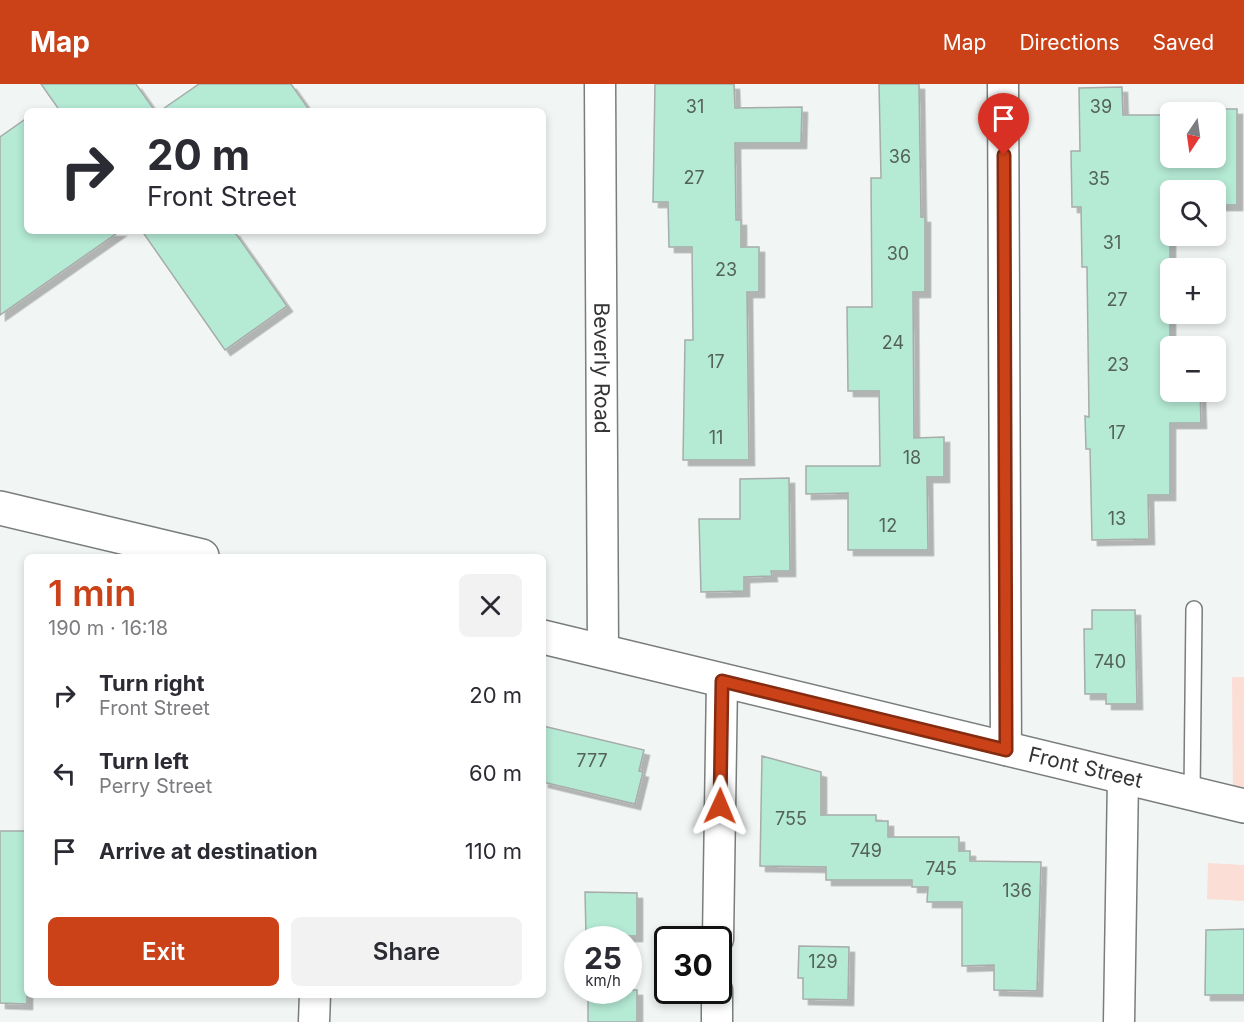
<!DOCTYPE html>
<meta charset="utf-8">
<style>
:root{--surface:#fff;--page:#f2f2f3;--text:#2b2b33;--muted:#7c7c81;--accent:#cb4219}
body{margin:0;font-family:Inter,sans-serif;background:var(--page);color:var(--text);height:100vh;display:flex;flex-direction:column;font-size:22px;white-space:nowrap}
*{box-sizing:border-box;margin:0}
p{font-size:20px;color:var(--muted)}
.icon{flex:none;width:33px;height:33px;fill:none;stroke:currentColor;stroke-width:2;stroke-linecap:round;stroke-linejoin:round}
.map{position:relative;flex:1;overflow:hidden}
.drawer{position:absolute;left:24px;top:470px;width:522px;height:444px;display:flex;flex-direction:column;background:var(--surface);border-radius:9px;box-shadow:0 3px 9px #0003}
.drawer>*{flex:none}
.top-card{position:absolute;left:24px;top:24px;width:522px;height:126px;border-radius:9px;box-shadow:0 3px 9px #0003;background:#fff;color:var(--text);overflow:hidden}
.needle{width:39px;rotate:193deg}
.tools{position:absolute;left:1160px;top:18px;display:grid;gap:12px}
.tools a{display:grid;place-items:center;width:66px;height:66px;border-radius:9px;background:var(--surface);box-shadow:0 3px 9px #0003;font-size:30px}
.speed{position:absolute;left:564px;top:842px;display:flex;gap:12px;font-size:30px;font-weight:700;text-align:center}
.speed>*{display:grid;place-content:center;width:78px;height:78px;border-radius:50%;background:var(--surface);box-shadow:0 3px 9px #0003;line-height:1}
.speed small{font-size:15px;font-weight:400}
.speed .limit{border:3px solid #111;border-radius:9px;background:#fff;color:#111}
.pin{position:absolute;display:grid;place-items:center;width:51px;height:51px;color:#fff;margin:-62px -26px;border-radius:50% 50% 50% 0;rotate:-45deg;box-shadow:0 0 6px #0007}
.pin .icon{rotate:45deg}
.me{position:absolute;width:66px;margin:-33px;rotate:1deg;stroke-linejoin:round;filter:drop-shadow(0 0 4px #0008)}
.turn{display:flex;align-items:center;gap:21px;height:126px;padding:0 24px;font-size:27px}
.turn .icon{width:78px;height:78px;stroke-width:2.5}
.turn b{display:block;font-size:42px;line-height:51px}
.round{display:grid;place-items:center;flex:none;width:63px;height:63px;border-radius:9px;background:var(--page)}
.summary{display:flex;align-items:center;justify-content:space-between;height:102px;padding:0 24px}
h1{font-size:36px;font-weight:600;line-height:45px;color:var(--accent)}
.primary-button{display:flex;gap:12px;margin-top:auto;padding:12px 24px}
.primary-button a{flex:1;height:69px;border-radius:9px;background:var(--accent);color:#fff;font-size:24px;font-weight:600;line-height:69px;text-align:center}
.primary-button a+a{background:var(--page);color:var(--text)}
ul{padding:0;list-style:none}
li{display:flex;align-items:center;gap:18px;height:78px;padding:0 24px}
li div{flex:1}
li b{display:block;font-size:22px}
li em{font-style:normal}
header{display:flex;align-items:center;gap:36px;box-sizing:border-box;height:84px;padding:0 30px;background:var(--accent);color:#fff}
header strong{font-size:28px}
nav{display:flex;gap:33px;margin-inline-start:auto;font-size:21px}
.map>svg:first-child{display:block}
</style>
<header>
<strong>Map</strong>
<nav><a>Map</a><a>Directions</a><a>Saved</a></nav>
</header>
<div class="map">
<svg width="1244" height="938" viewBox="0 0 1244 938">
<defs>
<filter id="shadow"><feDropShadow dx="5.5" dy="5.5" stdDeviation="0" flood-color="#0004"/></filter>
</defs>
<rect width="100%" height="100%" fill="#f1f6f4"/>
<g fill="#fbded5">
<polygon points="1232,593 1244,593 1244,722 1233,719"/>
<polygon points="1208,779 1244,781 1244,817 1207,815"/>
</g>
<g fill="#b5ead5" stroke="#a7acaa" stroke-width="1.5" filter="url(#shadow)">
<polygon points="41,0 136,0 155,27 60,27"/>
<polygon points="199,0 291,0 310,27 160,27"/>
<polygon points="655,0 734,0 735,24 802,23 801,59 735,59 736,136 741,136 741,163 759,163 759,208 747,208 749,376 683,376 685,256 693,256 692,163 669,163 668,118 653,118"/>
<polygon points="879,0 919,0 921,133 925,133 925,208 913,208 914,354 944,353 944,393 927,393 928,466 848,466 848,409 806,410 806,382 880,382 879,307 848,307 847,223 872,223 871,94 881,94"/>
<polygon points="1122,3 1123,31 1170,31 1170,74 1215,74 1215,28 1183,28 1183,25 1237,25 1237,121 1215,121 1215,106 1170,106 1170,308 1200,308 1201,339 1170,339 1170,411 1148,411 1149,455 1092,456 1090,365 1086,365 1085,332 1089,333 1087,183 1082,183 1081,123 1072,123 1071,67 1080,67 1079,4"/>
<polygon points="27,34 27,147 120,147 0,231 0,53"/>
<polygon points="142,147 234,147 287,222 225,266"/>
<polygon points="789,394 790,487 771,487 772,492 744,493 744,507 701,508 699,435 740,435 740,395"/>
<polygon points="1092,526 1135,526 1137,620 1106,620 1106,610 1085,610 1084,545 1092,545"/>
<polygon points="543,642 644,666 639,687 643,688 635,720 543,698"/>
<polygon points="762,672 821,688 821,731 876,731 876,737 888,737 888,753 959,753 959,767 970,767 970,777 1041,778 1037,907 994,906 994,881 962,882 962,818 927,818 928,803 912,803 912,796 826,796 826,783 760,782"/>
<polygon points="0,747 27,747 27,920 0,919"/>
<polygon points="585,808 637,809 637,852 586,852"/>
<polygon points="1244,845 1244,911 1205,911 1206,846"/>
<polygon points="799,862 849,863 848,916 803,915 803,894 798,894"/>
<polygon points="602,906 637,906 637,938 588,938 588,909 602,909"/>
</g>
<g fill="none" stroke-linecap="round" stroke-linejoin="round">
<g stroke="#797d7b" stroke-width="18">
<polyline id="lane" points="1192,709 1194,525"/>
</g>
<g stroke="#797d7b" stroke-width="33">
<g id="street">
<path id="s1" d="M600,0L603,567"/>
<polyline points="1003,0 1006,666"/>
<polyline points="718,855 722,597"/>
<polyline points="314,938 315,910"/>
<polyline points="717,938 717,906"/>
<polyline points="1119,938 1123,694"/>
</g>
</g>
<g stroke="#797d7b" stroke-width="36">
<g id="primary">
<polyline points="0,424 202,472"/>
<path id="s2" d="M543,553L1244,722"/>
</g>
</g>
<use href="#lane" stroke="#fff" stroke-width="15"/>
<use href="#street" stroke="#fff" stroke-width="30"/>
<use href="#primary" stroke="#fff" stroke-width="33"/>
</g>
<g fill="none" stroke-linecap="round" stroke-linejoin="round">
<g stroke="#842b10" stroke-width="15">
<polyline id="route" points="720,722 722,597 1006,666 1004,71"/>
</g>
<use href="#route" stroke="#cb4219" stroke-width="10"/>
</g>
<g text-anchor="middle" stroke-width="6" stroke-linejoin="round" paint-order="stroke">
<g font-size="18" fill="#54625c">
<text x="695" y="29">31</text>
<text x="1101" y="29">39</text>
<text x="900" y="79">36</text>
<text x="694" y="100">27</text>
<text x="1099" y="101">35</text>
<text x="1112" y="165">31</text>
<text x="898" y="176">30</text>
<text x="726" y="192">23</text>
<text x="1117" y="222">27</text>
<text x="893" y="265">24</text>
<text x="716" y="284">17</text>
<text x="1118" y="287">23</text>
<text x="1117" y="355">17</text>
<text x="716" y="360">11</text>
<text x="912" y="380">18</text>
<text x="1117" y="441">13</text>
<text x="888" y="448">12</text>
<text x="1110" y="584">740</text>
<text x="592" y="683">777</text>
<text x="791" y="741">755</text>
<text x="866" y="773">749</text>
<text x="941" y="791">745</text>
<text x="1017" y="813">136</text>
<text x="823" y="884">129</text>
</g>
<g font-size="21" fill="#333534" stroke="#f1f6f4">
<text dy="7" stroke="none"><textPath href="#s1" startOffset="284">Beverly Road</textPath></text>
<text dy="7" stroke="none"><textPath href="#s2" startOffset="558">Front Street</textPath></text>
</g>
</g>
</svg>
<div class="tools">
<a><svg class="needle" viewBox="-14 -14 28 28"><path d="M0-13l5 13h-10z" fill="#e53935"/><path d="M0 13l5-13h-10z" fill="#7c7c81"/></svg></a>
<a><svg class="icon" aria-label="search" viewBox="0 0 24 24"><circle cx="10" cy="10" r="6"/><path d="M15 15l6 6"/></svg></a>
<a>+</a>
<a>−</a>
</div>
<div class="speed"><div>25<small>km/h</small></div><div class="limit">30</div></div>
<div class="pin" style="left:1004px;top:71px;background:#d93025"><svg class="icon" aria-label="arrive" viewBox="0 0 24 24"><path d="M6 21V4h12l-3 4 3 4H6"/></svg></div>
<svg class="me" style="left:720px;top:722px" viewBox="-20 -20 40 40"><path d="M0-17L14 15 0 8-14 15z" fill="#cb4219" stroke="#fff" stroke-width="4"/></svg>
<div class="top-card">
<div class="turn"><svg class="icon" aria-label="right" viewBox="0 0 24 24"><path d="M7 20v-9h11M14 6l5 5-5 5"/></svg><div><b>20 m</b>Front Street</div></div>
</div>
<section class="drawer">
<div class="summary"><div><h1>1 min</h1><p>190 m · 16:18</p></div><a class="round"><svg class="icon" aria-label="close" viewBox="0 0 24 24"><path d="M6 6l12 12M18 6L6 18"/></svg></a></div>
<ul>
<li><svg class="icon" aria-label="right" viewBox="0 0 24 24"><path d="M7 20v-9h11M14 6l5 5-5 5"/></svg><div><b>Turn right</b><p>Front Street</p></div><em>20 m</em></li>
<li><svg class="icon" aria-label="left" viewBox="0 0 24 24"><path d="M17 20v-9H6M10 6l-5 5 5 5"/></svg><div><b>Turn left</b><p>Perry Street</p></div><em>60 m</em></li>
<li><svg class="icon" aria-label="arrive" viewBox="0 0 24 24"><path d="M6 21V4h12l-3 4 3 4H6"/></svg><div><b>Arrive at destination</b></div><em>110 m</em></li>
</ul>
<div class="primary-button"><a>Exit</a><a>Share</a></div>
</section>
</div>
